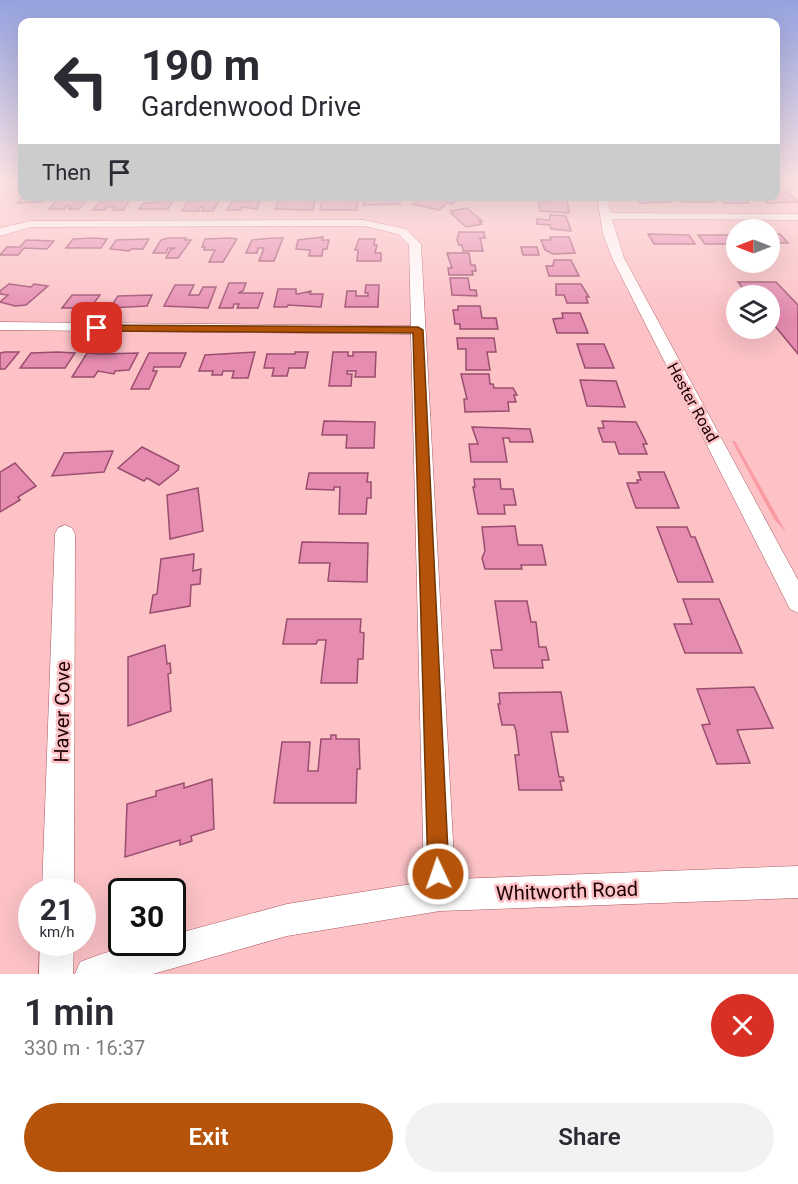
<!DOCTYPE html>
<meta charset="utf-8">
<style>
:root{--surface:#fff;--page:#f2f2f3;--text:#2b2b33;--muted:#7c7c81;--accent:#b45309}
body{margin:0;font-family:Roboto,sans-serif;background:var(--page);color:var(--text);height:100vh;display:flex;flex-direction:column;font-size:22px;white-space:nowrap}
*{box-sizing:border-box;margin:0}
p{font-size:20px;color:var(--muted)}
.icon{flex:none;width:33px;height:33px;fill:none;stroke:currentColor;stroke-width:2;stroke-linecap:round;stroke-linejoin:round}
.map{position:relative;height:974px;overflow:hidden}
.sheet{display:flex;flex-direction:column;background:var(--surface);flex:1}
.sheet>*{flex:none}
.banner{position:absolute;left:18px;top:18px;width:762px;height:183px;border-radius:12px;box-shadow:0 6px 24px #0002;background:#fff;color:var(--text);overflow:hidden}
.needle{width:39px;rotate:270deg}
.buttons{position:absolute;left:726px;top:219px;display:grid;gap:12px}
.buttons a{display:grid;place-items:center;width:54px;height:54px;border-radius:50%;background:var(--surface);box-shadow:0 6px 24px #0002;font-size:30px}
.speed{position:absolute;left:18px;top:878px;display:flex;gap:12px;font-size:30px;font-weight:700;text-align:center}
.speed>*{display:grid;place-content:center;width:78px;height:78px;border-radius:50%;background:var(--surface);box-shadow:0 6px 24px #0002;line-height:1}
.speed small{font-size:15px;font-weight:400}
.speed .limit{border:3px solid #111;border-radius:9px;background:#fff;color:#111}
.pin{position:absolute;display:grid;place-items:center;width:51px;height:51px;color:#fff;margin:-26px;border-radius:12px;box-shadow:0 3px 9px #0006}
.me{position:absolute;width:66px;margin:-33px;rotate:357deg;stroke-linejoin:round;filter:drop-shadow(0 0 4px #0008)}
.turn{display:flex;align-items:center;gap:21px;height:126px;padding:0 24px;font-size:27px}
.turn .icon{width:78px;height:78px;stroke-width:2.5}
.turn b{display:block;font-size:42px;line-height:51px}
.then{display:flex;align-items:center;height:57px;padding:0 24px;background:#0003;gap:12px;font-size:22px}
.round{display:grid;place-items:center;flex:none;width:63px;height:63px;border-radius:32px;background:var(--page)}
.headline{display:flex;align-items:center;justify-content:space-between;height:102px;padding:0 24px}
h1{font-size:36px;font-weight:600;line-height:45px}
.cta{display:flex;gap:12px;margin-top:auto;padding:12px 24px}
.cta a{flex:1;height:69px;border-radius:36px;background:var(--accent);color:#fff;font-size:24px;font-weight:600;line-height:69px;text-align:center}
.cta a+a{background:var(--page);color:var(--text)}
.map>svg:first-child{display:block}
</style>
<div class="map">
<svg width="798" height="974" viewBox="0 0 798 974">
<rect width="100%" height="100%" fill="#fcc2c6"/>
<polygon fill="#fa9ba3" points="732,441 735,441 786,532 774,519"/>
<g fill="#e68cb1" stroke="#9a4d6e" stroke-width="1.5">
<polygon points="776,192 788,192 798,202 767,203 761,196 776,196"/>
<polygon points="48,196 42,202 17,203 23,197"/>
<polygon points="71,196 85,196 83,199 88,199 79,209 69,209 72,206 67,206 64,209 49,209 57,200 79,200 70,199"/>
<polygon points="121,196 132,196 123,210 113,210 116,207 107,207 105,210 93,210 101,201 121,201 122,200 119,200"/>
<polygon points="164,196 176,196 168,209 139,209 144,203 161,202"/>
<polygon points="201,196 215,196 214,199 219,201 213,211 202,211 204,207 200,207 199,211 182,211 188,201 207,201 208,200 200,200"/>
<polygon points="249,196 272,196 271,199 260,199 257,209 242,207 241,210 227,210 232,201 251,201 248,199"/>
<polygon points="446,196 460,197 452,204 447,203 439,210 412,204 420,197 442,200"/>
<polygon points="635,196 667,196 671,202 640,203"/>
<polygon points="678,196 709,196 714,202 682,202"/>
<polygon points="718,196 743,196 749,203 724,203"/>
<polygon points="364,197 400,197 400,204 363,205"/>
<polygon points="548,199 567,200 569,213 540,211 539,201 549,202"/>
<polygon points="298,200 315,201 313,210 275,209 278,201"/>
<polygon points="330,200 358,201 357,210 320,210 322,201"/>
<polygon points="467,208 482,221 479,221 482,224 466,227 451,213 453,213 451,211"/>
<polygon points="550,215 566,216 571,231 551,229 550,225 537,224 537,219 550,220"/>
<polygon points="459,232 484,232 485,238 480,238 483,251 463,251 462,245 459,245 457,240"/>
<polygon points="648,234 689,235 695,244 654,244"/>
<polygon points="770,234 780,234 788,243 770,243"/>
<polygon points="698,235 734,235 736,244 705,244"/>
<polygon points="323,237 322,240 329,240 327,249 323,249 322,256 309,256 310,250 296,249 298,240"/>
<polygon points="550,237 569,237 575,253 553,254 545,250 541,240 551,240"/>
<polygon points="94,238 107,239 101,248 66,248 73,239"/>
<polygon points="168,238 186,238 185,240 191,240 178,258 166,258 170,250 175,248 168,248 166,253 153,253 161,240"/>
<polygon points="230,238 237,239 223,262 209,262 215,250 204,250 205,247 202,247 205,239"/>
<polygon points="273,238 283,238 274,261 259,261 264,248 258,248 257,253 246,253 252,240"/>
<polygon points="149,239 143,249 131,249 129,251 110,249 116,240"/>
<polygon points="359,239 375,239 374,245 377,245 375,253 381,253 381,261 357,261 358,250 355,250"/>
<polygon points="26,240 54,241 47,249 24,248 18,255 0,255 7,247 20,247"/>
<polygon points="521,247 537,247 539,255 523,255"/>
<polygon points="447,253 469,253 471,265 475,265 476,271 472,271 473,275 449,275 448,268 452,268"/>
<polygon points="554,260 571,260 579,276 549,276 546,266 553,266"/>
<polygon points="450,278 468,278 470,290 476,290 477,296 452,295"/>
<polygon points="738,282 776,282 798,305 798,354 770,320 770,296 749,296"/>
<polygon points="229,283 246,283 243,291 238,293 263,293 258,308 237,308 239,304 234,304 233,308 219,308"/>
<polygon points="9,284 31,287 34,284 48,286 26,305 15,306 0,302 8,295 0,294 0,291"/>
<polygon points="556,284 581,284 589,297 586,297 588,303 567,303 564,295 556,295"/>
<polygon points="175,285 194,285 189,295 199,295 203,287 216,287 208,308 164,306"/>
<polygon points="366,285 379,285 378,307 345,307 347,291 356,291 356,296 368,296 368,293 365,293"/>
<polygon points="278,289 296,289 296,294 298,294 311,291 310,294 323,294 321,307 288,305 287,307 274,307"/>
<polygon points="72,295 100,295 90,308 62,308"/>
<polygon points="152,295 147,306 110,308 118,296"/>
<polygon points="458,306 480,306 482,318 496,318 498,329 460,329 460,324 455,324 453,310 458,310"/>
<polygon points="562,313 580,313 588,333 557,333 553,319 563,318"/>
<polygon points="457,338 494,338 496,352 487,352 490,370 466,370 466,349 458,349"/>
<polygon points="577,344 604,344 614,368 585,368"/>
<polygon points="5,352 19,352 5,369 0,369 0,353"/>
<polygon points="58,352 75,353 65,368 20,368 31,353"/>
<polygon points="255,352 248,378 232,378 234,371 223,371 222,375 212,375 213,371 199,371 205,355"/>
<polygon points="295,352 308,352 305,368 289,368 287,376 272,376 274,368 264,368 267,354 295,354"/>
<polygon points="333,352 348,352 348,356 353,356 353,352 376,352 375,377 355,377 356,371 347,371 347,374 352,374 351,386 329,386"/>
<polygon points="87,353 101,354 138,353 129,370 115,371 114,374 98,371 94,377 72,377"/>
<polygon points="149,353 186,353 180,367 154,367 153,371 157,371 149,389 131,389"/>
<polygon points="461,374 489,374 490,384 493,384 494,388 513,388 517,395 514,395 516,402 508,402 509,411 465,412 464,399 467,399"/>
<polygon points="580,380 616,381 625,407 587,406"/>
<polygon points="324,421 375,422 374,448 346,448 347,435 322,435"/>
<polygon points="602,421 636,422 647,444 643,444 647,454 619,454 615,442 603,442 598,428 604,428"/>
<polygon points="472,427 530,429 533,442 510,442 509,438 503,438 507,462 471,462 469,444 478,444"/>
<polygon points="142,447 179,466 178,470 159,485 147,478 144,481 118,468"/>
<polygon points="113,451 104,472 52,476 64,453"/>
<polygon points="15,463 36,486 18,497 20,500 0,512 0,472"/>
<polygon points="638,472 664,472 679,508 636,508 627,483 638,483 637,480 641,480"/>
<polygon points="309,473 368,473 367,482 371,482 371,498 367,498 366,514 339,514 340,487 334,487 334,490 306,489"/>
<polygon points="474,479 500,479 501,489 513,489 516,505 504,505 505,514 478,514 473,487 475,487"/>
<polygon points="198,488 203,531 170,539 167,495"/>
<polygon points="515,526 518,545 542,545 546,565 521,565 522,569 485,569 482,558 485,551 482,527"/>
<polygon points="657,527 687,527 691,537 695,537 713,582 678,582"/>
<polygon points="302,542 368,543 367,582 328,581 330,563 299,563"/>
<polygon points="194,554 193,571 201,569 200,584 191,585 190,606 150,613 153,595 157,594 161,559"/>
<polygon points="683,599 719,599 742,653 685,653 674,624 692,624"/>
<polygon points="495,601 527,601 531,622 536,622 539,647 546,647 549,660 542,660 543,668 494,668 491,650 502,650"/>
<polygon points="287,619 361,619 360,632 364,633 363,659 358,659 357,683 321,683 326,640 318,640 316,644 283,644"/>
<polygon points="165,645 167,664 170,663 171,673 168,674 171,711 128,726 128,657"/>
<polygon points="754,687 773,728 737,730 750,763 717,764 702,725 710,724 697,689"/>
<polygon points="561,692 568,732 551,732 559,777 563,777 564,781 560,781 562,790 519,790 515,755 519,755 516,731 514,725 502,725 498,704 500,704 499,693"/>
<polygon points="331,735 336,735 336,739 359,739 360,769 357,769 356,803 274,803 282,742 310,742 308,771 318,771 321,739 331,739"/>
<polygon points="212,779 214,829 191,836 192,841 180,845 180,840 125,857 127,804 156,796 156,791 184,783 184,788"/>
</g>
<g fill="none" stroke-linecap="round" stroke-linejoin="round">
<g stroke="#aa5760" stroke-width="1">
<g id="minor">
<polygon points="597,196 607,196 611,213 798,214 798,220 612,219 624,258 798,580 798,613 790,609 612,258 603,234"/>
<path d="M364,220L406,229L421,244L455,879L798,866V898L440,911L287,936L153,974H75L80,962C109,950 141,942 172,942V935L287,904L424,882L411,334L0,330V322L411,326L409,245L398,234L364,226L31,227L0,236V228L31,221Z"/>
<polygon points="65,525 72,528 75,534 74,891 42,891 55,534 58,528"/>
<polygon points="40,942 74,942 73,974 39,974"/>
</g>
</g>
<use href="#minor" fill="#fff" fill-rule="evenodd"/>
</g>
<linearGradient id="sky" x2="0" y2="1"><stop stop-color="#95a2df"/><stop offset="0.57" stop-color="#fee4e5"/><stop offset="1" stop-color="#fee4e5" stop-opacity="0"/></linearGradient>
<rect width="798" height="318" fill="url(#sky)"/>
<polygon fill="#b45309" stroke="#753606" stroke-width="1.5" points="93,325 418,327 423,330 449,874 446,882 438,885 431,882 428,874 413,333 97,331 92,328"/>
<g text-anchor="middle" stroke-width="5" stroke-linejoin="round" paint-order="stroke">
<g font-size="16" fill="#1d0105" stroke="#fcc2c6">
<text transform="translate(693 402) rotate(61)" y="6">Hester Road</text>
</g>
<g font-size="20" fill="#1d0105" stroke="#fcc2c6">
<text transform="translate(62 712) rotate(-89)" y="7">Haver Cove</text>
<text transform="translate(567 891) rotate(-2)" y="7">Whitworth Road</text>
</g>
</g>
</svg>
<div class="buttons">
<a><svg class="needle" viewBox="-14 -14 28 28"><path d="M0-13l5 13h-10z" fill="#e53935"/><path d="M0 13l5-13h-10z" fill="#7c7c81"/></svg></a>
<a><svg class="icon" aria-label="layers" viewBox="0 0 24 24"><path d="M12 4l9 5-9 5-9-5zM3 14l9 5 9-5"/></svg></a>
</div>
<div class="speed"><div>21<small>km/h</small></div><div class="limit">30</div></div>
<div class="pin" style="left:97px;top:328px;background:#d93025"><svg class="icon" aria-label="arrive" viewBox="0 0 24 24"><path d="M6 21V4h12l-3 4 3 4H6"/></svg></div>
<svg class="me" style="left:438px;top:874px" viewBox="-20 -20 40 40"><circle r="17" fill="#b45309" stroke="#fff" stroke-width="3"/><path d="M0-11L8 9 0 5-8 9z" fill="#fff"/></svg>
<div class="banner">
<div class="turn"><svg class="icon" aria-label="left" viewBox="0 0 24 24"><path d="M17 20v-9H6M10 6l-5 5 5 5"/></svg><div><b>190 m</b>Gardenwood Drive</div></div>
<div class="then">Then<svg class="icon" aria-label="arrive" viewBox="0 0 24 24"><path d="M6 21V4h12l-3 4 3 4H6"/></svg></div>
</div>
</div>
<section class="sheet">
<div class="headline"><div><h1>1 min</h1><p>330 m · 16:37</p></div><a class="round" style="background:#d93025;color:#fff"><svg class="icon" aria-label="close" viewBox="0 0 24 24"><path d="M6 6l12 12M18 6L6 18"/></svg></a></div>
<div class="cta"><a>Exit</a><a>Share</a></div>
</section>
